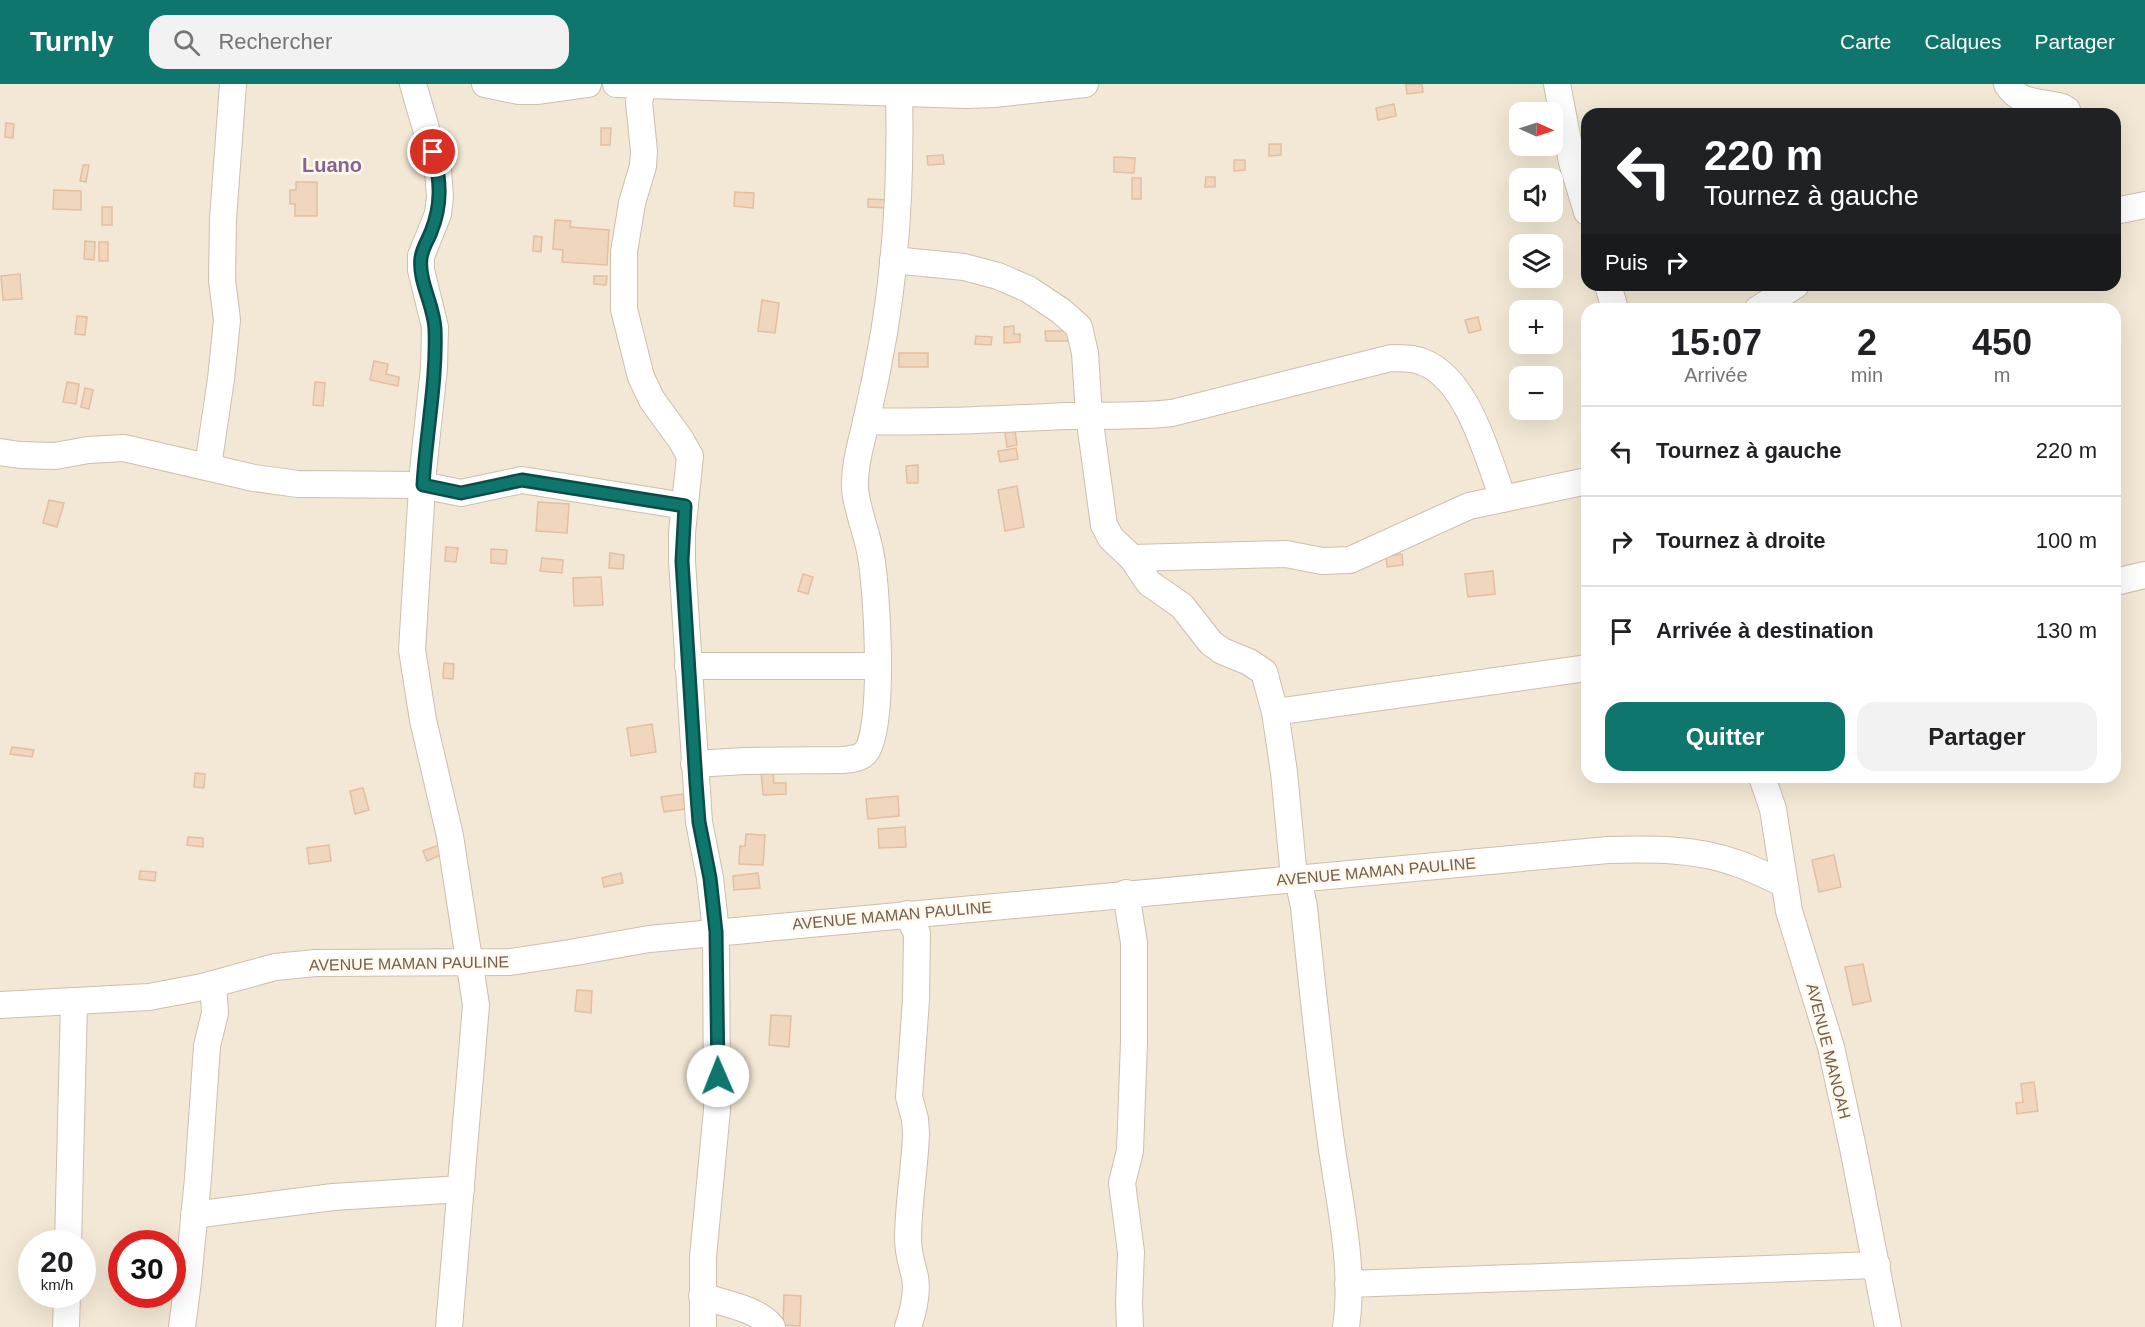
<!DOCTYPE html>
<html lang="fr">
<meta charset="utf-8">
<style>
:root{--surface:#fff;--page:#f2f2f2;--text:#202124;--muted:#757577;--line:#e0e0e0;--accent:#0f766e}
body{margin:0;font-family:Arial,sans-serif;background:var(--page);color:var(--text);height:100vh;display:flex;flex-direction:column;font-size:22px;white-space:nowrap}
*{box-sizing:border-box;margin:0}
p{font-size:20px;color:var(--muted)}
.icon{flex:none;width:33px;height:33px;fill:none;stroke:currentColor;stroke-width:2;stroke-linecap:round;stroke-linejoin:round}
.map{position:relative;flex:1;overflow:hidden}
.drawer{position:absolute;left:1581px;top:219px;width:540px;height:480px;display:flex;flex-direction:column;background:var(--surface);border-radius:18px;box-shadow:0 6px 24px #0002}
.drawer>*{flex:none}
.banner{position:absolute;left:1581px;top:24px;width:540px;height:183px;border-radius:18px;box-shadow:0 6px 24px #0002;background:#202124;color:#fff;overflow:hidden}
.needle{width:39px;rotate:93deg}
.tools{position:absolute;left:1509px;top:18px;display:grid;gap:12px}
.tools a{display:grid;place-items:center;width:54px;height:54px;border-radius:12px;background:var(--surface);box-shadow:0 6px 24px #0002;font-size:30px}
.speed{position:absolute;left:18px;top:1146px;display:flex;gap:12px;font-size:30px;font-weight:700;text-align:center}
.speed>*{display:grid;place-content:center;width:78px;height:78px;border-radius:50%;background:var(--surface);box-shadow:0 6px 24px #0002;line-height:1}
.speed small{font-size:15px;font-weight:400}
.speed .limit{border:9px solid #d22;background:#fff;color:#111}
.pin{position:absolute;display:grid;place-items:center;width:51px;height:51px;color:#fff;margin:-26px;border:3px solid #fff;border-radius:50%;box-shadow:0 2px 6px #0007}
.me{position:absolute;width:66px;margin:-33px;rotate:359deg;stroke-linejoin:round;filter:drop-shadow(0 0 4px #0008)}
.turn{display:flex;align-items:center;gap:21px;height:126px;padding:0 24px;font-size:27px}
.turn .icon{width:78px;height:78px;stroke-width:2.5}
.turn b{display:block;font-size:42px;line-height:51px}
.then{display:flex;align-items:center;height:57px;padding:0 24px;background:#0003;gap:12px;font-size:22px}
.eta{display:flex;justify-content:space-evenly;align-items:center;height:102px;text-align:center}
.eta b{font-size:36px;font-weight:800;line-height:42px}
.button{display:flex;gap:12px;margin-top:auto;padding:12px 24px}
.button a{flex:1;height:69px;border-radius:18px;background:var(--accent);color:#fff;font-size:24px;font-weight:800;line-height:69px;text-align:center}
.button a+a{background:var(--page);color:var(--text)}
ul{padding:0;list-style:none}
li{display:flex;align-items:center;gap:18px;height:90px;padding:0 24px;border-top:2px solid var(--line)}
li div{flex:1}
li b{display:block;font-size:22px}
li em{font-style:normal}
header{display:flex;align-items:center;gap:36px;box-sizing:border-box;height:84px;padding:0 30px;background:var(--accent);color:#fff}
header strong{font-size:28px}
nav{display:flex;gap:33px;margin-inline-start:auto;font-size:21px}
.search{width:420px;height:54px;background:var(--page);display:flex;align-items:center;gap:15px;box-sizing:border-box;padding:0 21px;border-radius:18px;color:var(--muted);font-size:22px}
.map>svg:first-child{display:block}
</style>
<header>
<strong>Turnly</strong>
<div class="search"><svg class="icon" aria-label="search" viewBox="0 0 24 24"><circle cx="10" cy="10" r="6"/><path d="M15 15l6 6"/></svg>Rechercher</div>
<nav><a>Carte</a><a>Calques</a><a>Partager</a></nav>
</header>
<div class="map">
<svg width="2145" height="1243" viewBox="0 0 2145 1243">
<rect width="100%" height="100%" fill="#fcf5e6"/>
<path fill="#f3e8d5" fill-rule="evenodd" d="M0,0H2145V1243H0ZM1520,28H1552V62H1520ZM1587,30H2115V201H1587ZM1520,94H1552V128H1520ZM1520,160H1552V194H1520ZM1587,225H2115V693H1587ZM1520,226H1552V260H1520ZM1520,292H1552V326H1520ZM32,1160H82V1210H32ZM122,1160H172V1210H122Z"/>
<g fill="#f1d6be" stroke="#e3be9f" stroke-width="1.5">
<polygon points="1406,0 1422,0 1423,8 1407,10"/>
<polygon points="1394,20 1396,32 1378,36 1376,24"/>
<polygon points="6,39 14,40 13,54 5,53"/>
<polygon points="601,44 611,44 610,61 601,61"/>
<polygon points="1269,60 1281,60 1281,71 1269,72"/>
<polygon points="943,71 944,80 928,81 927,72"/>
<polygon points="1114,73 1135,74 1134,89 1114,88"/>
<polygon points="1234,76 1245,76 1245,86 1234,87"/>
<polygon points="83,81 89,81 86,98 80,97"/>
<polygon points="1206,93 1215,93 1215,103 1205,103"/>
<rect x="1132" y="94" width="9" height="21"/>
<polygon points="296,98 317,98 317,132 295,132 295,120 290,120 290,106 296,106"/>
<polygon points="54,106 81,107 81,126 53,125"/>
<polygon points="735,108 754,109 753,124 734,122"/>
<polygon points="868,115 888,116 888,124 868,123"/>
<rect x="102" y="123" width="10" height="18"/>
<polygon points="555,136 571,137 570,143 609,146 607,181 562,178 563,166 553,165"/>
<polygon points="534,152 542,153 541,168 533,167"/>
<polygon points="85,157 95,158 94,176 84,175"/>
<rect x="99" y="158" width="9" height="19"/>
<polygon points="20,190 22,215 3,216 1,192"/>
<polygon points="594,192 607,192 606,201 594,200"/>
<polygon points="762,216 779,219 775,249 758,247"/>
<polygon points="77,232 87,233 85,251 75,250"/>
<polygon points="1478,233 1481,246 1469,249 1465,236"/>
<polygon points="1014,242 1014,250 1020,250 1020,258 1004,259 1004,243"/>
<polygon points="1045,247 1076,247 1076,257 1046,257"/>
<polygon points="976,252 992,253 991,261 975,260"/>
<rect x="899" y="269" width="29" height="14"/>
<polygon points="374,277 388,280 386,290 399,293 398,302 370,296"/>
<polygon points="67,298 79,300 76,320 63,318"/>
<polygon points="315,298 325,299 323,322 313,321"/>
<polygon points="85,304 93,306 89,325 81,323"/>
<polygon points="1015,347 1017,361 1007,363 1005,349"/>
<polygon points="1016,364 1018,375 1000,378 998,367"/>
<polygon points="918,381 918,399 907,399 906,382"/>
<polygon points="1017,402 1024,443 1005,447 998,406"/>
<polygon points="49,416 64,419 57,443 43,439"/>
<polygon points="538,418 569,420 567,449 536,447"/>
<polygon points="446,463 458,464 456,478 445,477"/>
<polygon points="491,465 507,466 506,480 491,479"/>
<polygon points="610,469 624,471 623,485 609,484"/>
<polygon points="1402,470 1403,481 1387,483 1386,472"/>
<polygon points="542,474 563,476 562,489 540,487"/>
<polygon points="1493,487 1495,510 1468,513 1465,490"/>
<polygon points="803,490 813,493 808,510 798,507"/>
<polygon points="601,493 603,521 574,522 573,494"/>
<polygon points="444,579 454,580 453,595 443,594"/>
<polygon points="652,640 656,668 631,672 627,644"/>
<polygon points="12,663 34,666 32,673 10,670"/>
<polygon points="773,686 774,699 786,699 786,710 763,711 761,687"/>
<polygon points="195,689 205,690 204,704 194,703"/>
<polygon points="363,704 369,726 355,730 350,707"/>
<polygon points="683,710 685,725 664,728 661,713"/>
<polygon points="898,712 899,732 868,735 866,715"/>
<polygon points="905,743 906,763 879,764 878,745"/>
<polygon points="746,750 765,751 763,781 739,780 740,762 745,762"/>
<polygon points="188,753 203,754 203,763 187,761"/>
<polygon points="329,761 331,777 309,780 307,764"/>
<polygon points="439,761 443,770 427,777 423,767"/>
<polygon points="1834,771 1841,803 1819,808 1812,776"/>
<polygon points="140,787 156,788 155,797 139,795"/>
<polygon points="621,789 623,799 604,803 602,794"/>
<polygon points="758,789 760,804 734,806 733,792"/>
<polygon points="1863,880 1871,917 1853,921 1845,883"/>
<polygon points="577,906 592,907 591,929 575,927"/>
<polygon points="771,931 791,932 789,963 769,961"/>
<polygon points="2034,998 2038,1027 2017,1030 2016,1019 2023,1018 2021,1000"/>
<polygon points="784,1211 801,1212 800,1242 783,1241"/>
</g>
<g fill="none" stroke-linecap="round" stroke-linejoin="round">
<g stroke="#cebead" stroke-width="28">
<g id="minor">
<polyline points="413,0 438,86 440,113 438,130 421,172 421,186 435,243 434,284 423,387 412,566 423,636 450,752 476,921 449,1243"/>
<polyline points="485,0 519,7 538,7 588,0"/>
<polyline points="616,0 967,11 994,10 1085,0"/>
<polyline points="1557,0 1572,78 1587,128"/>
<path d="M2007,0C2019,21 2041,17 2062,23L2067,26L2068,30"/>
<polyline points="643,2 639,18 644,67 643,82 632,119 624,168 624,225 641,293 652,316 681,356 690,372 682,449 682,477 699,738 710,794 716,848 717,1026 703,1173 703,1243"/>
<polyline points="2115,127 2145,121"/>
<path d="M893,176L964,183L998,192L1028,205L1061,227L1079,243L1085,269L1089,331L1104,441L1111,454L1132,474L1149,499L1182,522L1211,559L1222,567L1249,578L1264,588L1275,628L1284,688L1294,794L1300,804L1304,823C1312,901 1320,980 1331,1058C1339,1118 1355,1182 1346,1243"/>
<polyline points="1608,201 1615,225"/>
<polyline points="1758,225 1796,201"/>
<path d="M866,337C934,339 1000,335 1067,332C1103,331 1138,333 1172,329L1391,274C1402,274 1414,274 1423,278C1468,295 1488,374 1503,415"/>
<polyline points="0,368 20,371 55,372 88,366 124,364 254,394 298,400 422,401 461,409 522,396 685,422"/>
<polyline points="208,382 221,295 227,236 222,196 223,135 233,0"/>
<polyline points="1132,474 1286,470 1322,477 1350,476 1469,422 1587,397"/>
<polyline points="2115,498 2145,491"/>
<polyline points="688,582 878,582"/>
<polyline points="1275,628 1587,584"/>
<path d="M694,680L745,677L843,676C851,675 859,675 865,669C886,648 877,499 870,467C866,446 857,426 855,405C854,382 861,360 866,338C873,308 879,278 884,249C897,170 901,88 899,8"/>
<polyline points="1762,693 1773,725 1789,827 1831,963 1853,1064 1888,1243"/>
<polyline points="1126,809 1134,859 1134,958 1130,1067 1122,1099 1131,1168 1129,1219 1130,1243"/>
<path d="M907,830L917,849L916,916L909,1013L915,1035L916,1049C915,1084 908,1120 908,1156C908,1169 912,1180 915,1193C918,1209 913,1228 908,1243"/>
<path d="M0,921L149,913L202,903L275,883L316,879L510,878L570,869L649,855L1608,766C1650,765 1695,764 1736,779C1752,784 1767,792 1783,799"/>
<polyline points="194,1131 333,1113 461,1105"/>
<polyline points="68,1160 74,918"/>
<polyline points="1348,1200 1877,1181"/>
<path d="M702,1212C724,1220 757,1224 772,1243"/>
<polyline points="66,1243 67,1210"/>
<polyline points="182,1243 188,1197 198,1094 207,962 215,929 213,900"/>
</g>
</g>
<use href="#minor" stroke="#fff" stroke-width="26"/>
</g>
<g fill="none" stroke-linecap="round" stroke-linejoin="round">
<g stroke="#0a4d48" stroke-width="15">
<path id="route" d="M433,68C441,96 442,121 431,148C428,156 422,165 421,174C418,197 434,221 435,245C437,297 426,350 423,401L461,409L522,396L685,422L682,477L696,699L699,738L710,794L716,848L718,992"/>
</g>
<use href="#route" stroke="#0f766e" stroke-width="10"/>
</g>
<g text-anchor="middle" stroke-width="5" stroke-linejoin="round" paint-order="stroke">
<g font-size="16" fill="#755d4b" stroke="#fff9ed">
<text transform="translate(1376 787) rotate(-5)" y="6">AVENUE MAMAN PAULINE</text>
<text transform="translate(892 831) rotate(-5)" y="6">AVENUE MAMAN PAULINE</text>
<text transform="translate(409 879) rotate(-1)" y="6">AVENUE MAMAN PAULINE</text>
<text transform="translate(1829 967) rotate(76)" y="6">AVENUE MANOAH</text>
</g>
<g font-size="20" font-weight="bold" fill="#866391" stroke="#fff9ed">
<text x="332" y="88">Luano</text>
</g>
</g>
</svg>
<div class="tools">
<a><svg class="needle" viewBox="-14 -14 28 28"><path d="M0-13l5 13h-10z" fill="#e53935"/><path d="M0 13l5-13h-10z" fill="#757577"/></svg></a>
<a><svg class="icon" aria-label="sound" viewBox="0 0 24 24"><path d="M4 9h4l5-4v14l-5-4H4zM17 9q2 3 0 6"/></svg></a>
<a><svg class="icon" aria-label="layers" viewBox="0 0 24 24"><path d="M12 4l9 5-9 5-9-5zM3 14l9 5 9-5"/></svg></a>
<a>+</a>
<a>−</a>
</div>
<div class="speed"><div>20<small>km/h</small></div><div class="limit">30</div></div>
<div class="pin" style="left:433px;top:68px;background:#d93025"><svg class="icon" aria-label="arrive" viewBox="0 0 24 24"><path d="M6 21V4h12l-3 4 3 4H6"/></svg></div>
<svg class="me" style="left:718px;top:992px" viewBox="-20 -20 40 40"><circle r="19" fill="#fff"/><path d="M0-13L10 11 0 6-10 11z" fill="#0f766e"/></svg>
<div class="banner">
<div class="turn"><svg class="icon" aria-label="left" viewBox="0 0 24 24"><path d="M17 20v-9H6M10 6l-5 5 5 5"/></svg><div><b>220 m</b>Tournez à gauche</div></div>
<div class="then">Puis<svg class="icon" aria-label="right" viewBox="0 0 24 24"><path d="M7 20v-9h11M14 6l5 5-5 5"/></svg></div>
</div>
<section class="drawer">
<div class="eta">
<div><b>15:07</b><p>Arrivée</p></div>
<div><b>2</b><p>min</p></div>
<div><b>450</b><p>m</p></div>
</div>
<ul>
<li><svg class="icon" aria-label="left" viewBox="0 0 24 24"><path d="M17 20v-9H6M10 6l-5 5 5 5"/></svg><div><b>Tournez à gauche</b></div><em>220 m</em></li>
<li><svg class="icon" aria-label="right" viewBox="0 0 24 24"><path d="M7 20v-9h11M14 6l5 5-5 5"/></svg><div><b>Tournez à droite</b></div><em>100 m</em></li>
<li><svg class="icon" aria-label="arrive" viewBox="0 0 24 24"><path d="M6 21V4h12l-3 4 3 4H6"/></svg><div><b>Arrivée à destination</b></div><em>130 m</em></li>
</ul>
<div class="button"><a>Quitter</a><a>Partager</a></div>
</section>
</div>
